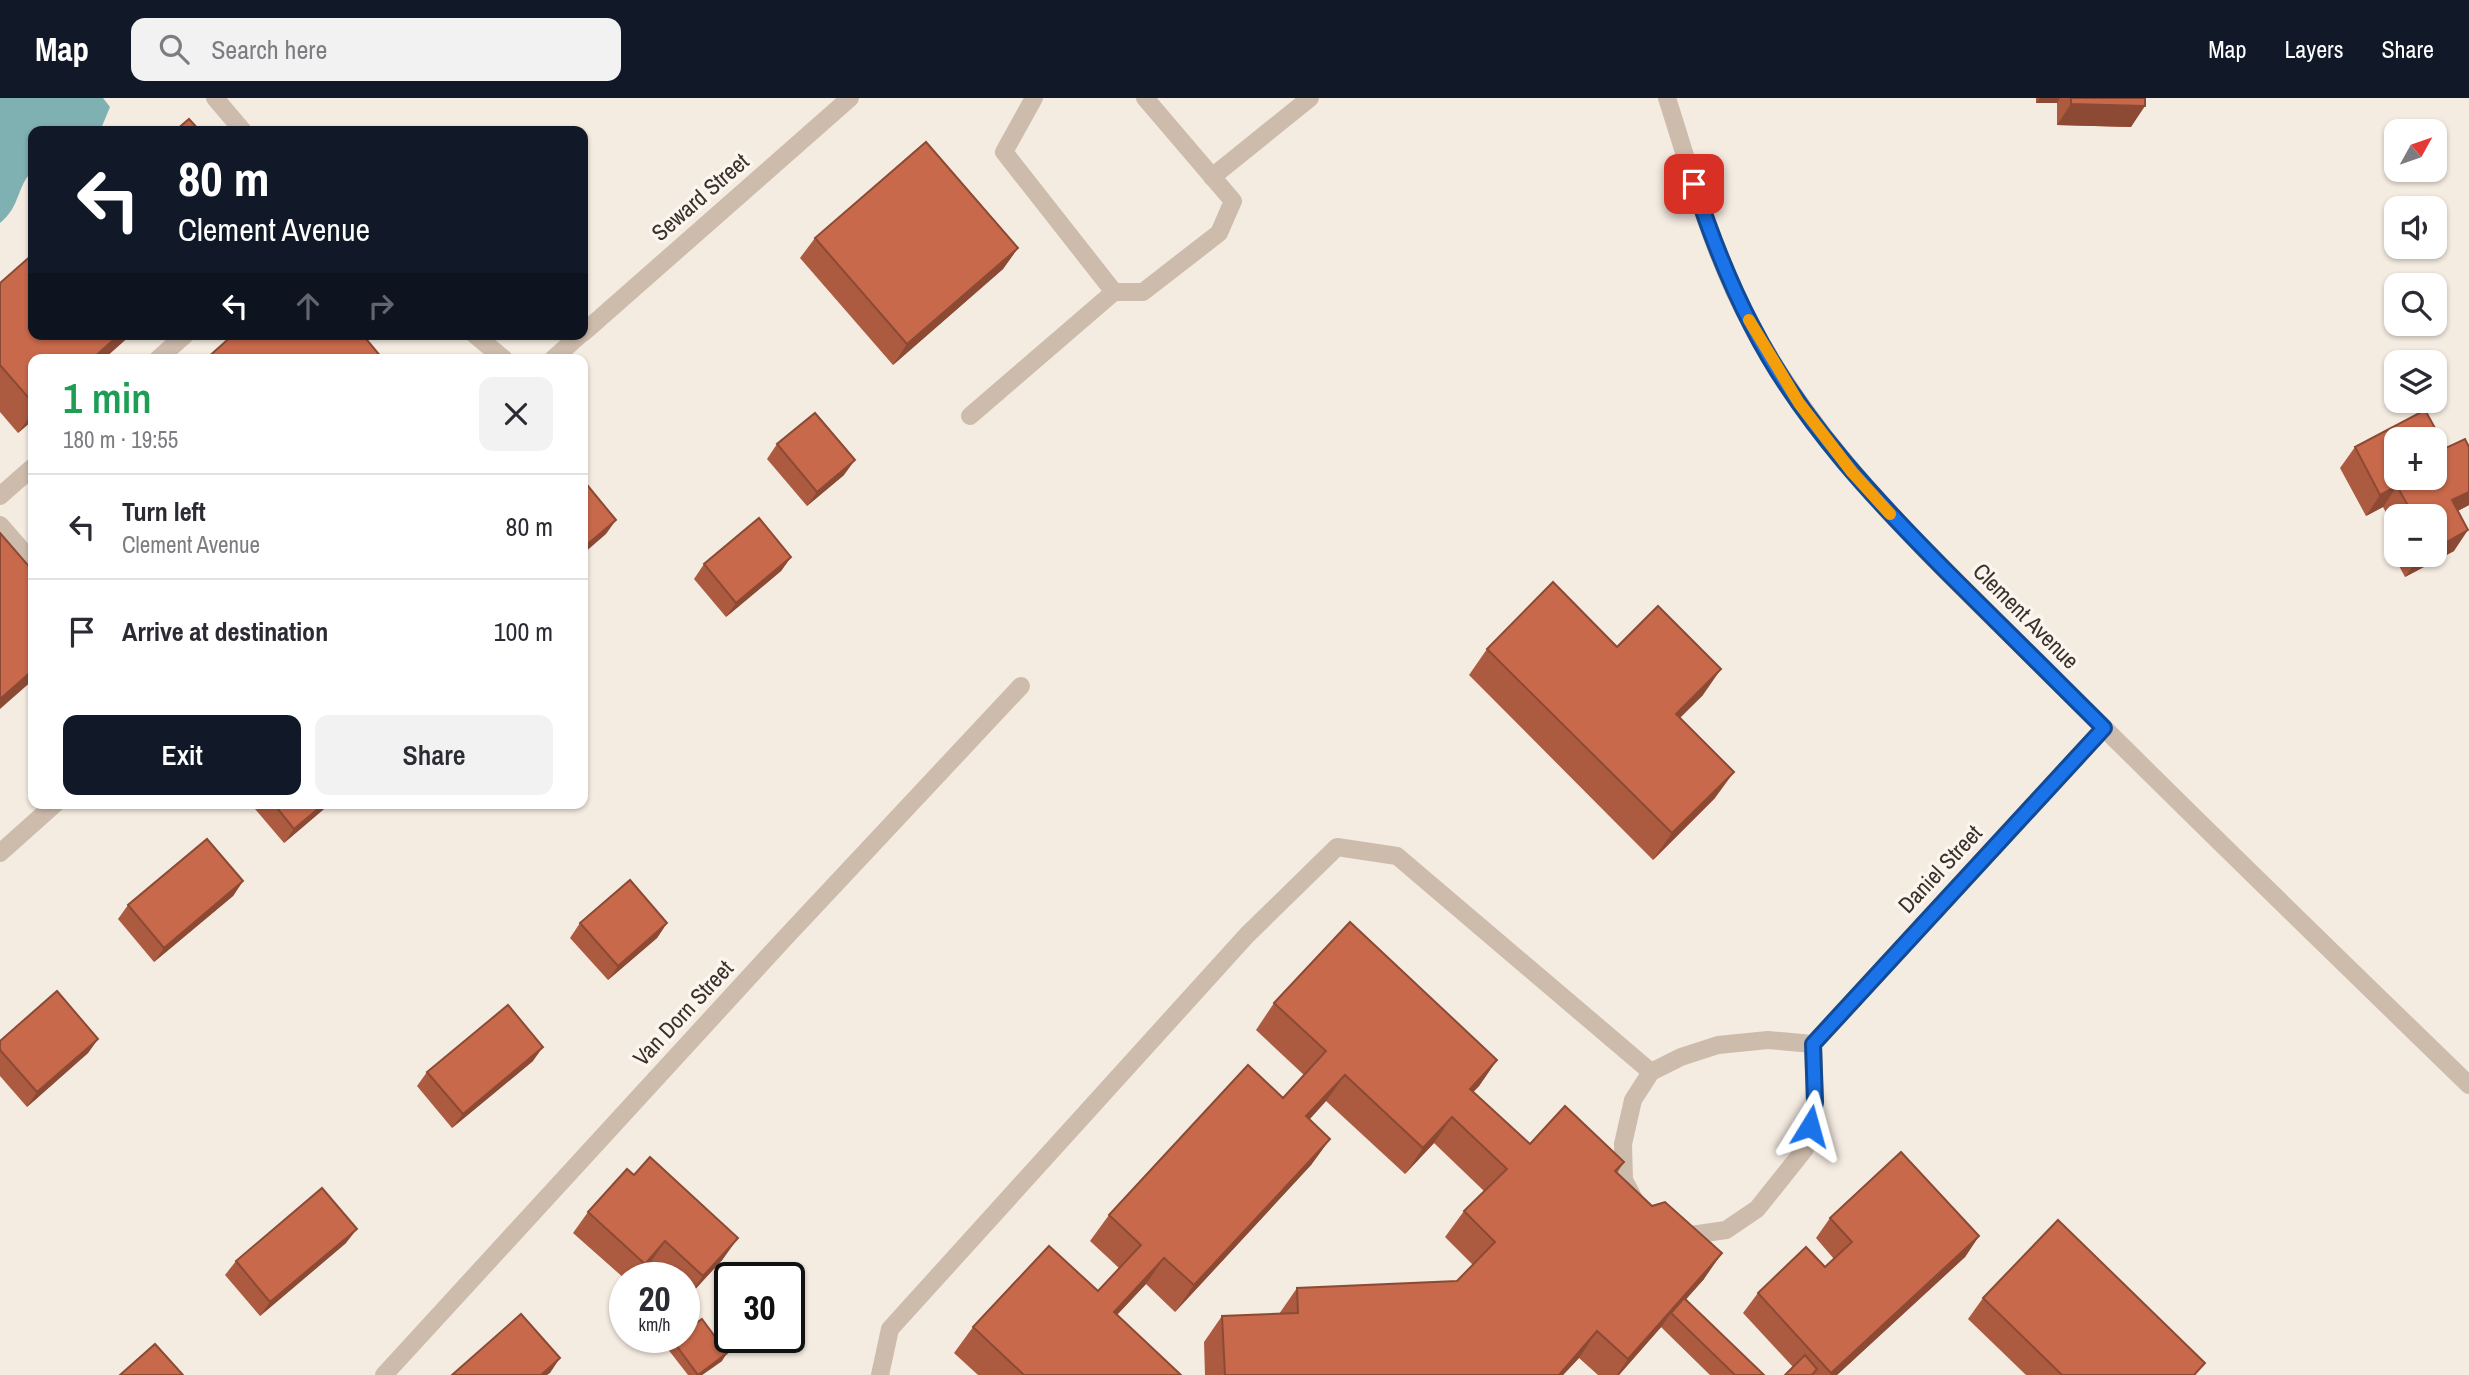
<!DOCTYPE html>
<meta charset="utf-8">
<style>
:root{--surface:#fff;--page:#f2f2f3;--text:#2b2b33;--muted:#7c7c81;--line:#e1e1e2;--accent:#111827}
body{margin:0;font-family:"Archivo Narrow",sans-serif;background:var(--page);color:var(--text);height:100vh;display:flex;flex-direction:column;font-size:26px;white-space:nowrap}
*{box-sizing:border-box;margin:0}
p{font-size:23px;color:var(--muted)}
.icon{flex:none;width:38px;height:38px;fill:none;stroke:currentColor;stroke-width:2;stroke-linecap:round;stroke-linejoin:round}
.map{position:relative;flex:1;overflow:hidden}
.drawer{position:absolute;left:28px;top:256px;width:560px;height:455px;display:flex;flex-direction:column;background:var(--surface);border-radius:14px;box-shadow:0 2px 5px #0004}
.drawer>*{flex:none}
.top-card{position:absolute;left:28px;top:28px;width:560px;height:214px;border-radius:14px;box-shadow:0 2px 5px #0004;background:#111827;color:#fff;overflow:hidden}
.needle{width:46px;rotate:50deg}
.fabs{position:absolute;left:2384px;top:21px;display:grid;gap:14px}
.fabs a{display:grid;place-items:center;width:63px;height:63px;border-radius:14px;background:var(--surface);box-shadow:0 2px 5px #0004;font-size:35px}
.speed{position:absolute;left:609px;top:1164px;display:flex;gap:14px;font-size:35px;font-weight:700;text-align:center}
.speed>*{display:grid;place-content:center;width:91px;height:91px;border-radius:50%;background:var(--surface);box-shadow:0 2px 5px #0004;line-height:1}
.speed small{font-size:18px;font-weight:400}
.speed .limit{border:4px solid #111;border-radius:10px;background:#fff;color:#111}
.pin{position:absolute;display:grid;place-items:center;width:60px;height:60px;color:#fff;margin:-30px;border-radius:14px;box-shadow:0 4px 10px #0006}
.me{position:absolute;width:77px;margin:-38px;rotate:8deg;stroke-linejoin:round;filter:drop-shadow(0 0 5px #0008)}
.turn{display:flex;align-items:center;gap:24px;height:147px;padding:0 35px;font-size:32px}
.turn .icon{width:91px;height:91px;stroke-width:2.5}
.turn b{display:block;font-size:49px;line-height:60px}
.lanes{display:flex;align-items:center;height:66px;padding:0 35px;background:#0003;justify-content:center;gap:35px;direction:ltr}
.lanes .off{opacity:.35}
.round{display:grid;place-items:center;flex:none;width:74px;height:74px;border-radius:14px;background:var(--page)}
.headline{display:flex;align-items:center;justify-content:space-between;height:119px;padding:0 35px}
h1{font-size:42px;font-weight:600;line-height:52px;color:#1e9e55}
.primary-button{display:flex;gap:14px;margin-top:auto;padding:14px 35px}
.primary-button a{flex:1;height:80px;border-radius:14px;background:var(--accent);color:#fff;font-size:28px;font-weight:600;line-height:80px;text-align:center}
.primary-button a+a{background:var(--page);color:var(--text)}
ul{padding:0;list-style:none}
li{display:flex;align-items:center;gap:21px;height:105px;padding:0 35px;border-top:2px solid var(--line)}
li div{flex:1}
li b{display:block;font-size:26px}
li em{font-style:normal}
header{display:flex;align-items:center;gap:42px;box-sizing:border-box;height:98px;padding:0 35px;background:var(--accent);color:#fff}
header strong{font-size:33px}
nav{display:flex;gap:38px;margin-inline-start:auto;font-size:24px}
.search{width:490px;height:63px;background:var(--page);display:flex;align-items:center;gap:18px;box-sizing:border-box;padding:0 24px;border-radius:14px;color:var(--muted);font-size:26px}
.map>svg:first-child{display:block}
</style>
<header>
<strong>Map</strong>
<div class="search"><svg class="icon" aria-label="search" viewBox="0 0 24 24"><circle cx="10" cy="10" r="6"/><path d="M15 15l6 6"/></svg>Search here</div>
<nav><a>Map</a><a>Layers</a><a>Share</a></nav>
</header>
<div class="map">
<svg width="2469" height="1277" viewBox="0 0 2469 1277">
<rect width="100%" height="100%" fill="#f4ebe1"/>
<path fill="#7fb0b2" d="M0,0H103L110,9L100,33H33V72C16,89 21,108 0,125Z"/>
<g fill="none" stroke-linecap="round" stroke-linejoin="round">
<g stroke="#cdbbac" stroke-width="18">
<polyline points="1034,0 1004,54 1114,194"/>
<polyline points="1212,79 1310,0"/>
<polyline points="970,318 1114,194 1143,194 1219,135 1233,103 1145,0"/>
<polyline points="880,1277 890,1231 1247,837 1337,749 1397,758 1651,974"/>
</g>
<g stroke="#cdbbac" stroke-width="18">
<polyline points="215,0 243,33"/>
<path d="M1667,0C1692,78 1713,158 1753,230C1825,363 1937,464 2043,569C2183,710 2326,848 2469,987"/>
<polyline points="583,235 850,0"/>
<polyline points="474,236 504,261"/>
<polyline points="158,261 186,236"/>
<polyline points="553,261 581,236"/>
<polyline points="0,398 33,369"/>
<polyline points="0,427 33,465"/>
<polyline points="0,755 56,705"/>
<polygon points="1768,942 1813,946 1815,1004 1805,1051 1757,1111 1726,1132 1691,1137 1657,1126 1636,1105 1624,1082 1623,1046 1633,1002 1651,974 1681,959 1718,947"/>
<polyline points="1813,946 2104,630"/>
<polyline points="384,1277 784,841 1021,588"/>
</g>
</g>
<g fill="#ac5a40" fill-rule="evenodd">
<polygon points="2036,0 2145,0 2131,29 2057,27 2057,5 2036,5"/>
<polygon points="815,140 1018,150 1003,171 893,267 800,160"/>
<polygon points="0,185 33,261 33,322 18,335 0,314"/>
<polygon points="777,346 844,377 807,408 767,361"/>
<path d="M2355,349L2446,350L2469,349V407L2458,413L2454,453L2405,479L2384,440L2393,428L2383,409L2366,418L2340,370ZM2396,418H2434V457H2396Z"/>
<polygon points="791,459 781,473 726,519 694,481 704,466"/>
<polygon points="1617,549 1703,597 1680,620 1715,700 1653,762 1469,577 1487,551"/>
<polygon points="250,705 331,705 284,745"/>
<polygon points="243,783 233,798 154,864 118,821 128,807"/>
<polygon points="580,825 667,825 657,840 608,882 570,840"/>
<polygon points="1274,905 1497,962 1479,988 1473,994 1530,1046 1624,1064 1617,1075 1704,1181 1686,1201 1764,1277 1710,1277 1661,1229 1662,1228 1619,1277 1598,1277 1579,1260 1563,1277 1205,1277 1204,1244 1222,1218 1279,1216 1297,1190 1457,1183 1473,1167 1445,1139 1464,1113 1484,1093 1434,1045 1405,1076 1326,1003 1309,1022 1330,1041 1311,1067 1175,1214 1146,1186 1117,1217 1181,1277 978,1277 954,1255 973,1229 1098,1193 1119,1170 1090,1143 1109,1117 1283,1000 1304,977 1256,932"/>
<polygon points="98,941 88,955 27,1009 0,978 0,943"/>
<polygon points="533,963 452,1030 417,988 427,974"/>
<polygon points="588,1114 723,1161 688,1199 684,1195 684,1180 667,1180 651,1164 636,1180 625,1180 625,1181 573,1135"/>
<polygon points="1830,1120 1979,1138 1965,1159 1837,1277 1785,1277 1793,1269 1743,1215 1758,1195 1825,1169 1834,1161 1816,1140"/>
<polygon points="346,1145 260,1218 225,1177 236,1163"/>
<polygon points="1983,1200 2197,1277 2026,1277 1968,1221"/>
<polygon points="673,1243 722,1263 702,1277 688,1277 667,1250"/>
</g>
<g fill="#8c4a34">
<polygon points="2040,0 2060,0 2057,5 2036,5"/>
<polygon points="2071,6 2145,8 2131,29 2057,27"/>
<polygon points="1018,150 1003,171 893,267 907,246"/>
<polygon points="120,236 132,236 104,261 92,261"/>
<polygon points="33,314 33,322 18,335"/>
<polygon points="855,362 844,377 807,408 817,394"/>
<polygon points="2397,388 2383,409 2366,418 2380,397"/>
<polygon points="2469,394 2469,407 2438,423 2452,402"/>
<polygon points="616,422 606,436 583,456 583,450"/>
<polygon points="2468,432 2454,453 2405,479 2420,458 2423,457 2434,457 2434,451"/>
<polygon points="791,459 781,473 726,519 736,505"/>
<polygon points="1721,571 1703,597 1657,642 1676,616"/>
<polygon points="33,572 33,582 0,611 0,601"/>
<polygon points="1734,674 1715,700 1653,762 1672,735"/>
<polygon points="325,705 331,705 284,745 294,731"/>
<polygon points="243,783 233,798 154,864 164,850"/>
<polygon points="667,825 657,840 608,882 618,868"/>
<polygon points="98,941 88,955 27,1009 37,994"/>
<polygon points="543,949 533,963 452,1030 463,1016"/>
<polygon points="1497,962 1479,988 1451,1017 1470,991"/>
<polygon points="1345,977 1326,1003 1288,1045 1306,1018"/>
<polygon points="1452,1019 1434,1045 1405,1076 1423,1050"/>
<polygon points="1330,1041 1311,1067 1175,1214 1194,1187"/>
<polygon points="357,1131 346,1145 260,1218 270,1204"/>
<polygon points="1979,1138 1965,1159 1837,1277 1830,1277"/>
<polygon points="738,1140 723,1161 688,1199 703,1178"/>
<polygon points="665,1143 651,1164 636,1180 635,1180 645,1166"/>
<polygon points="1722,1155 1704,1181 1673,1216 1671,1215 1662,1228 1619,1277 1617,1277 1628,1261"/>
<polygon points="1164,1160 1146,1186 1095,1240 1114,1214"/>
<polygon points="1597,1233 1579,1260 1563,1277 1558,1277"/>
<polygon points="727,1255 722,1263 702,1277 698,1277"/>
<polygon points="560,1260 550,1275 547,1277 541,1277"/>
</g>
<g fill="#c8694b" stroke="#8c4a34" stroke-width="2" fill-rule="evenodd">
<polygon points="2071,0 2145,0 2145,8 2071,6"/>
<polygon points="189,21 200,33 175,33"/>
<polygon points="926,44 1018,150 907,246 815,140"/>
<polygon points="33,156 33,236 120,236 92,261 33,261 33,305 0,267 0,185"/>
<polygon points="234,236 362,236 382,260 381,261 206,261"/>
<path d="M2425,312L2446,350L2465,341L2469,349V394L2452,402L2468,432L2434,451V418H2401L2411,413L2397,388L2380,397L2355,349ZM2396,341H2434V380H2396Z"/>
<polygon points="815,315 855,362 817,394 777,346"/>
<polygon points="583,382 616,422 583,450"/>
<polygon points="759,420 791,459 736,505 704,466"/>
<polygon points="0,435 33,473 33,572 0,601"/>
<polygon points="1553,484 1617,549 1658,508 1721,571 1676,616 1734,674 1672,735 1487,551"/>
<polygon points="273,705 325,705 294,731"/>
<polygon points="207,741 243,783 164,850 128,807"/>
<polygon points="630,782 667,825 618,868 580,825"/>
<polygon points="1350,824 1497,962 1470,991 1530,1046 1565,1008 1624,1064 1615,1073 1652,1108 1665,1104 1722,1155 1628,1261 1597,1233 1559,1277 1225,1277 1222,1218 1298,1215 1297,1190 1457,1183 1495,1144 1464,1113 1507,1071 1452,1019 1423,1050 1345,977 1306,1018 1330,1041 1194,1187 1164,1160 1114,1214 1181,1277 1024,1277 973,1229 1049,1148 1098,1193 1141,1147 1109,1117 1248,967 1283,1000 1326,953 1274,905"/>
<polygon points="57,893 98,941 37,994 0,952 0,943"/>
<polygon points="508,907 543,949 463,1016 427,974"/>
<polygon points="1901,1054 1979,1138 1831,1275 1758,1195 1806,1149 1825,1169 1852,1144 1830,1120"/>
<polygon points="650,1059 738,1140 703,1178 665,1143 645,1166 588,1114 627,1071 634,1077"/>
<polygon points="322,1090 357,1131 270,1204 236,1163"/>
<polygon points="2058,1122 2205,1265 2194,1277 2062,1277 1983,1200"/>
<polygon points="1684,1200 1764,1277 1735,1277 1671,1215"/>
<polygon points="521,1216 560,1260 541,1277 452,1277"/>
<polygon points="702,1221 727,1255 698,1277 673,1243 678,1239 684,1239 684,1234"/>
<polygon points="155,1246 183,1277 120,1277"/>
<polygon points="1805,1257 1817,1271 1812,1277 1785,1277"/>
</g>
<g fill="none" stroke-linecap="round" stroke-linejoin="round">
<g stroke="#114b97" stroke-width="18">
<path id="route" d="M1694,86C1710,135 1728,182 1752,228C1802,326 1880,407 1957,484C2006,533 2055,581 2104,630L1813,946L1815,1004L1810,1028"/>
</g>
<use href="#route" stroke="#1a73e8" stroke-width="12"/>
<polyline stroke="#f59e0b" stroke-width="12" points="1749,222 1799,305 1852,374 1890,416"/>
</g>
<g text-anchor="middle" stroke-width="7" stroke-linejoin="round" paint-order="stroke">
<g font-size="23" fill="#3b302b" stroke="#fbf5ee">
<text transform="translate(700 99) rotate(-41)" y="8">Seward Street</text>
<text transform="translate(2026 518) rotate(45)" y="8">Clement Avenue</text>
<text transform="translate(1940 771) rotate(-47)" y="8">Daniel Street</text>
<text transform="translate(683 915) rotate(-47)" y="8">Van Dorn Street</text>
</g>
</g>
</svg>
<div class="fabs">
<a><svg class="needle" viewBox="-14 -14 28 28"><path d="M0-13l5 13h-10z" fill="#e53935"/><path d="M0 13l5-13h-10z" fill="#7c7c81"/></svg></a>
<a><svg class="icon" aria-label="sound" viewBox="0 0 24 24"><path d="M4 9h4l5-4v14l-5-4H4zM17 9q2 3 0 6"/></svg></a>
<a><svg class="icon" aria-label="search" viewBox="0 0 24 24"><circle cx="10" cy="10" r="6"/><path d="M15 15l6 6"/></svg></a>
<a><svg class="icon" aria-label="layers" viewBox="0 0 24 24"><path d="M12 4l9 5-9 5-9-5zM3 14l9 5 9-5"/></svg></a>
<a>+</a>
<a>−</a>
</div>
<div class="speed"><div>20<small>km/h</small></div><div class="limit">30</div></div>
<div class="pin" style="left:1694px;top:86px;background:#d93025"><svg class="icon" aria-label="arrive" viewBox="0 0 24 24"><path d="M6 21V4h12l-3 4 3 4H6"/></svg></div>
<svg class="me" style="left:1810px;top:1028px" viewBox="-20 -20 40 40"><path d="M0-17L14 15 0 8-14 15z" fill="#1a73e8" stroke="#fff" stroke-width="4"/></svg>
<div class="top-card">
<div class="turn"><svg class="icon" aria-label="left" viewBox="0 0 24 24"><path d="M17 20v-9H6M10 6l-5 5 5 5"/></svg><div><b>80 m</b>Clement Avenue</div></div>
<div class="lanes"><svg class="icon" aria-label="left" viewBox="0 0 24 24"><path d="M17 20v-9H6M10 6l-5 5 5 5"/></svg><svg class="icon off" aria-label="ahead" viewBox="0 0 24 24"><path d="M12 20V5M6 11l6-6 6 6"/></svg><svg class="icon off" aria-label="right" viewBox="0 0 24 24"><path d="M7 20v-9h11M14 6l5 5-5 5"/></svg></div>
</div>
<section class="drawer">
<div class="headline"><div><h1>1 min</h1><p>180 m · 19:55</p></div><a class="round"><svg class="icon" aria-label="close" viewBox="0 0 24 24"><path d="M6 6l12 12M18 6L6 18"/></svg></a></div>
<ul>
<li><svg class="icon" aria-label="left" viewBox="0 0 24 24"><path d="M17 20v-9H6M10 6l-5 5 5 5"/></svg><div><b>Turn left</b><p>Clement Avenue</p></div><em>80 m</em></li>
<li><svg class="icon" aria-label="arrive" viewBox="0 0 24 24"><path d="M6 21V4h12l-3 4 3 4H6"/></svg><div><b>Arrive at destination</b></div><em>100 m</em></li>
</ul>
<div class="primary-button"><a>Exit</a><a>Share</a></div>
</section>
</div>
